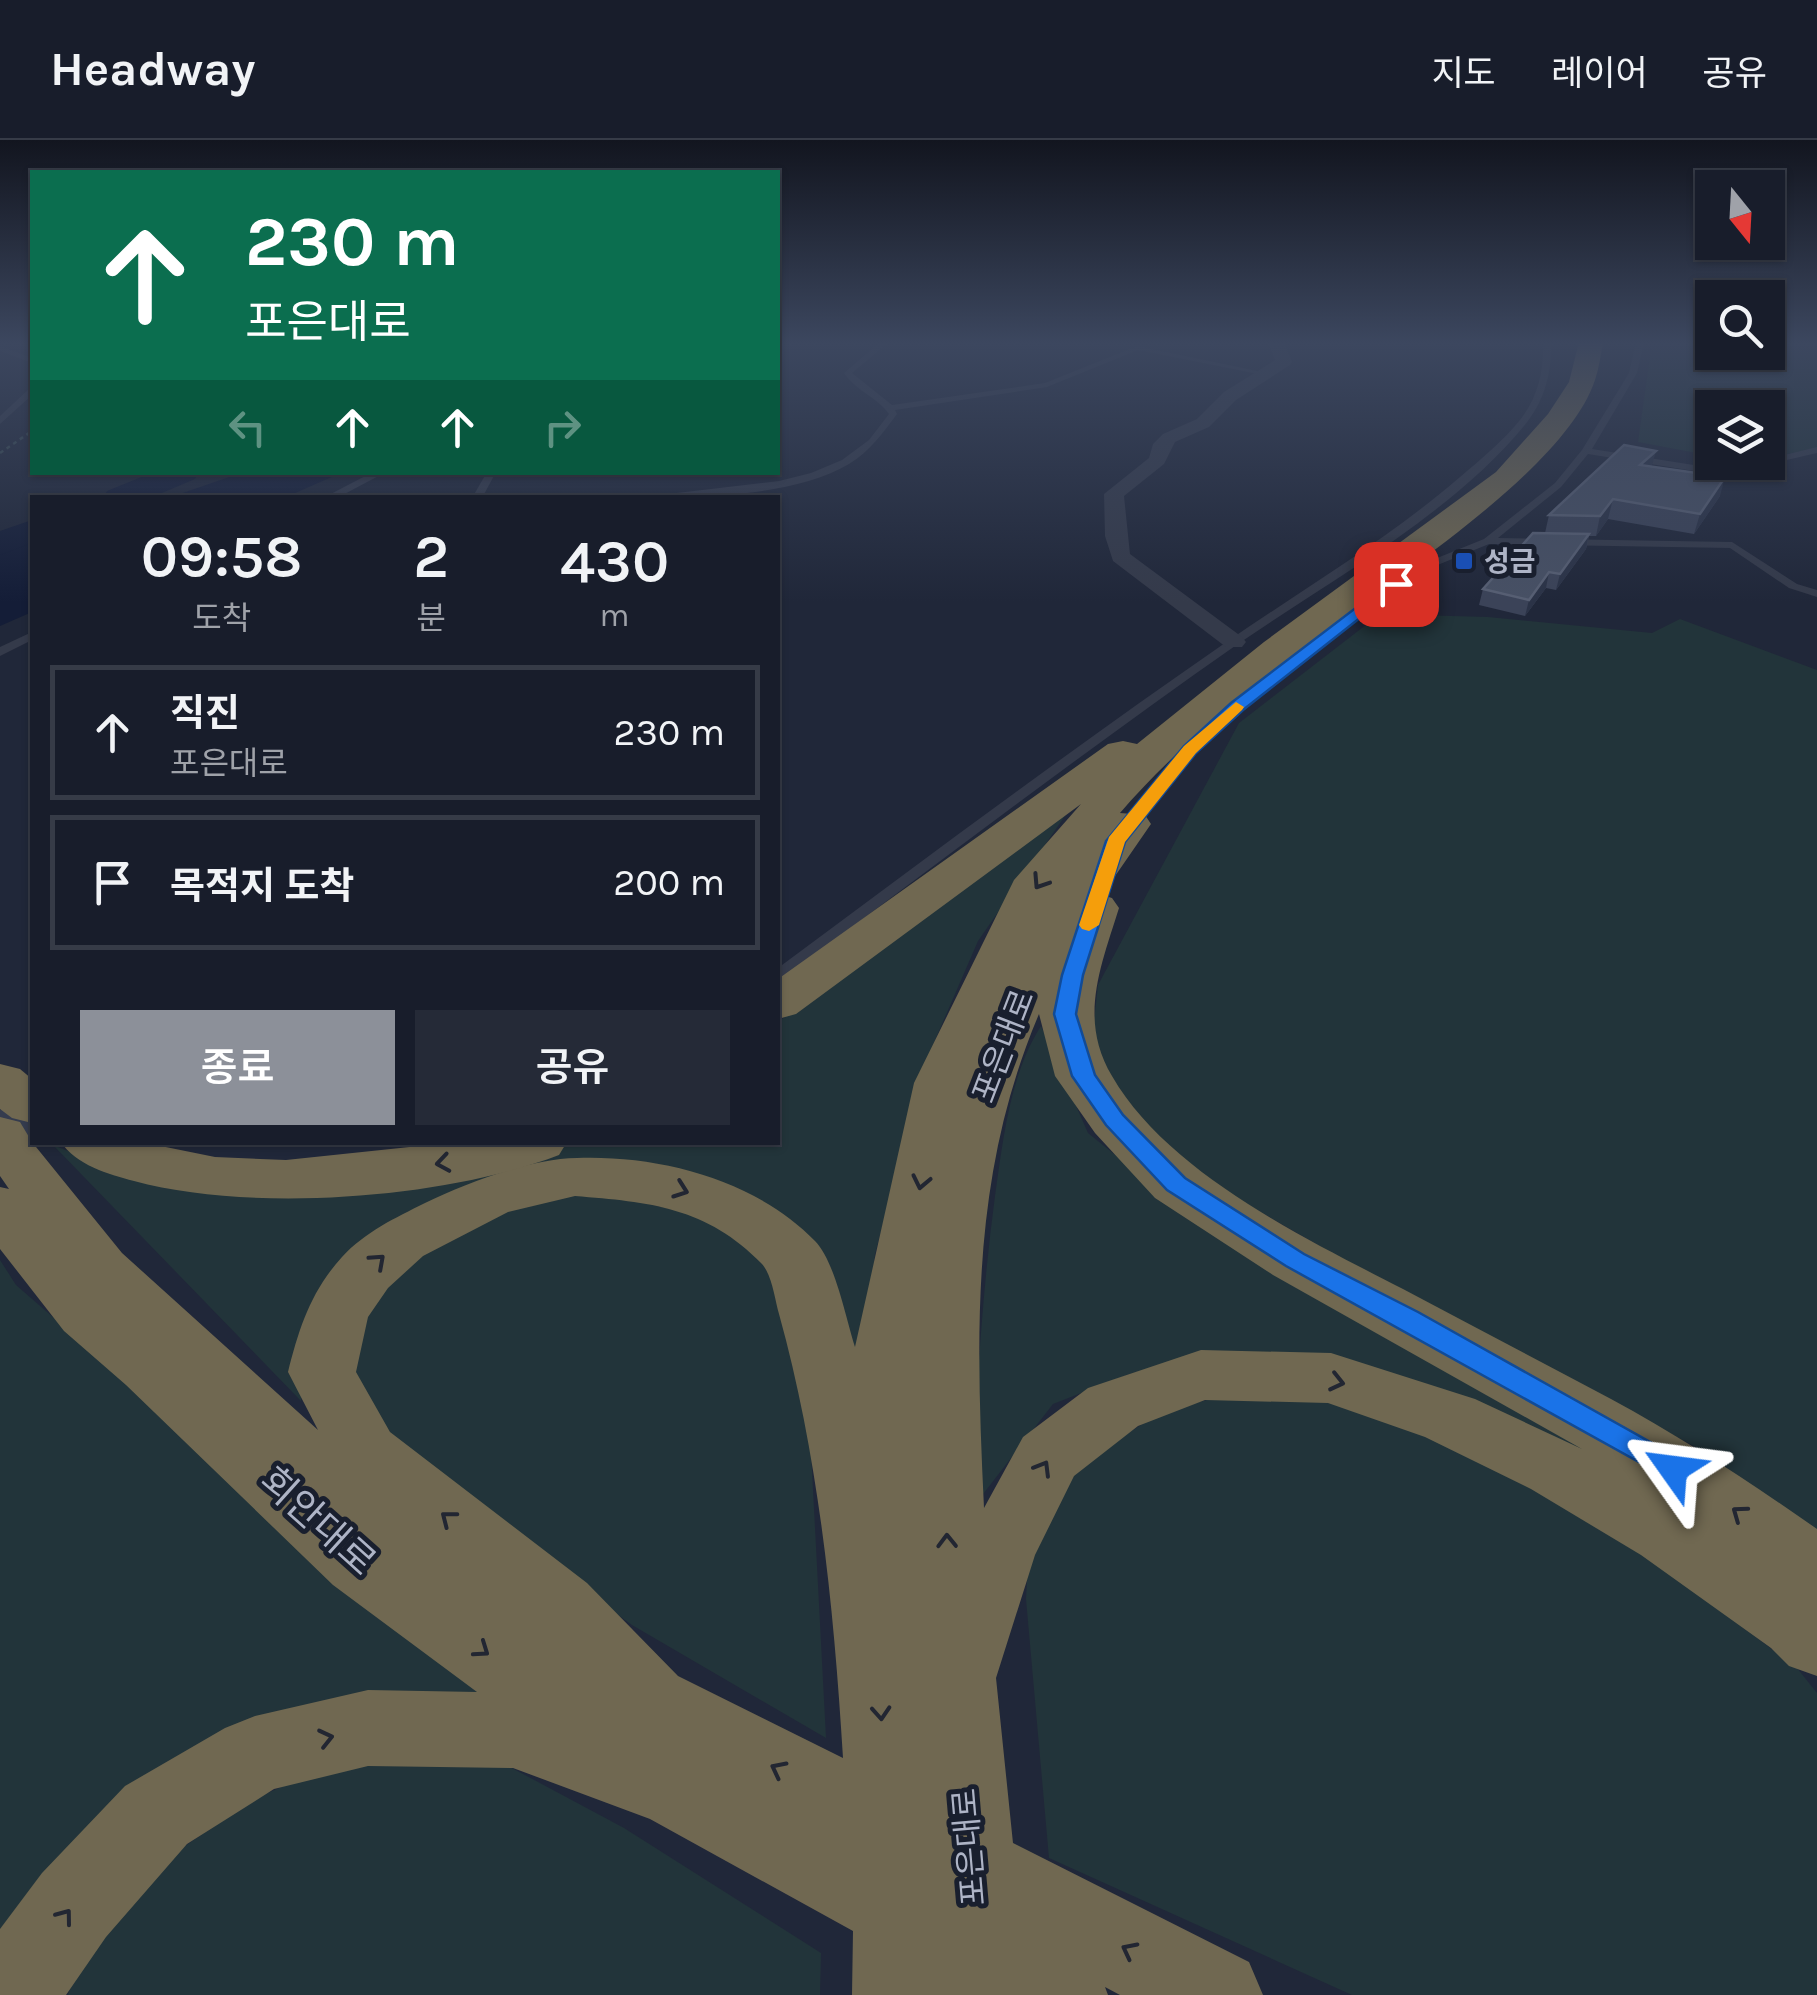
<!DOCTYPE html>
<html lang="ko">
<meta charset="utf-8">
<style>
:root{--surface:#181d2b;--page:#252a37;--text:#f1f3f6;--muted:#9fa2a9;--line:#363b47;--accent:#8c9099}
body{margin:0;font-family:Karla,"Noto Sans KR",sans-serif;background:var(--page);color:var(--text);height:100vh;display:flex;flex-direction:column;font-size:38px;white-space:nowrap}
*{box-sizing:border-box;margin:0}
p{font-size:32px;color:var(--muted)}
.icon{flex:none;width:55px;height:55px;fill:none;stroke:currentColor;stroke-width:2;stroke-linecap:round;stroke-linejoin:round}
.map{position:relative;flex:1;overflow:hidden}
.panel{position:absolute;left:30px;top:355px;width:750px;height:650px;display:flex;flex-direction:column;background:var(--surface);border-radius:0px;box-shadow:0 2px 8px #0004,0 0 0 2px var(--line)}
.panel>*{flex:none}
.hud{position:absolute;left:30px;top:30px;width:750px;height:305px;border-radius:0px;box-shadow:0 2px 8px #0004,0 0 0 2px var(--line);background:#0b6e4f;color:#fff;overflow:hidden}
.needle{width:65px;rotate:162deg}
.buttons{position:absolute;left:1695px;top:30px;display:grid;gap:20px}
.buttons a{display:grid;place-items:center;width:90px;height:90px;border-radius:0px;background:var(--surface);box-shadow:0 2px 8px #0004,0 0 0 2px var(--line);font-size:50px}
.pin{position:absolute;display:grid;place-items:center;width:85px;height:85px;color:#fff;margin:-42px;border-radius:20px;box-shadow:0 5px 15px #0006}
.me{position:absolute;width:110px;margin:-55px;rotate:301deg;stroke-linejoin:round;filter:drop-shadow(0 0 8px #0008)}
.turn{display:flex;align-items:center;gap:35px;height:210px;padding:0 50px;font-size:45px}
.turn .icon{width:130px;height:130px;stroke-width:2.5}
.turn b{display:block;font-size:70px;line-height:85px}
.lanes{display:flex;align-items:center;height:95px;padding:0 50px;background:#0003;justify-content:center;gap:50px;direction:ltr}
.lanes .off{opacity:.35}
.eta{display:flex;justify-content:space-evenly;align-items:center;height:170px;text-align:center}
.eta b{font-size:60px;font-weight:600;line-height:70px}
.cta{display:flex;gap:20px;margin-top:auto;padding:20px 50px}
.cta a{flex:1;height:115px;border-radius:0px;background:var(--accent);color:#fff;font-size:40px;font-weight:600;line-height:115px;text-align:center}
.cta a+a{background:var(--page);color:var(--text)}
ul{padding:0;list-style:none}
li{display:flex;align-items:center;gap:30px;height:135px;margin:0 20px 15px;padding:0 30px;border:5px solid var(--line);border-radius:0px}
li div{flex:1}
li b{display:block;font-size:38px}
li em{font-style:normal}
header{display:flex;align-items:center;gap:60px;box-sizing:border-box;height:140px;padding:0 50px;background:var(--surface);border-bottom:2px solid var(--line)}
header strong{font-size:48px}
nav{display:flex;gap:55px;margin-inline-start:auto;font-size:35px}
.map>svg:first-child{display:block}
</style>
<header>
<strong>Headway</strong>
<nav><a>지도</a><a>레이어</a><a>공유</a></nav>
</header>
<div class="map">
<svg width="1817" height="1855" viewBox="0 0 1817 1855">
<rect width="100%" height="100%" fill="#202739"/>
<g fill="#22343a">
<polygon points="1652,202 1712,202 1712,212 1768,212 1768,202 1817,202 1817,308 1768,318 1768,268 1712,268 1712,316 1638,302"/>
<polygon points="1380,474 1488,477 1652,493 1680,479 1817,530 1817,1398 1709,1314 1386,1144 1203,1039 1132,974 1091,908 1098,845 1239,583"/>
<polygon points="1074,663 978,801 929,914 875,1114 865,1213 853,1222 803,1115 580,1022 311,1173 301,1261 53,1005 125,1034 475,1030 575,1003 778,1002 778,882"/>
<path d="M1041,886L1088,993L1203,1086L1589,1301L1690,1387L1210,1213L1130,1234L1053,1264L970,1371C976,1265 981,1160 995,1056C1003,1000 1010,934 1041,886Z"/>
<polygon points="589,1051 721,1080 778,1122 805,1197 826,1598 632,1485 435,1344 361,1278 343,1197 368,1149 477,1073"/>
<polygon points="0,1120 16,1145 493,1560 337,1567 0,1814"/>
<polygon points="1235,1253 1329,1260 1421,1285 1614,1391 1797,1528 1817,1553 1817,1855 1352,1855 1049,1718 1026,1459 1030,1386 1078,1325 1163,1271"/>
<polygon points="411,1614 495,1619 624,1688 821,1813 820,1855 68,1855 77,1827 142,1735 256,1658 316,1632"/>
</g>
<g fill="#141d37">
<polygon points="241,333 241,332 341,333 286,357 171,357"/>
<polygon points="32,395 32,472 0,486 0,396"/>
</g>
<g fill="none" stroke-linecap="round" stroke-linejoin="round">
<g fill="#141d37" fill-rule="evenodd">
<polygon points="154,332 200,332 195,339 150,358 103,358 107,351"/>
<polygon points="32,380 32,403 0,415 0,391"/>
</g>
<polyline stroke="#353c4e" stroke-width="34" stroke-dasharray="34 18" stroke-linecap="butt" points="0,988 32,975"/>
<polyline stroke="#3b4d53" stroke-width="2.5" stroke-dasharray="4 4" stroke-linecap="butt" points="0,313 32,291"/>
<g fill="#343a4a" fill-rule="evenodd">
<path d="M880,202H889L852,233L892,265L1045,243L1137,206L1267,233L1263,235L1138,210L1047,247L895,270L897,274C883,293 870,311 849,324C793,357 698,358 634,358L779,341L811,333L842,320L869,300L889,274C877,257 856,251 844,233Z"/>
<path d="M1543,202H1551C1552,234 1544,262 1524,286C1451,375 1329,441 1235,506C1082,613 933,727 784,838L778,840V828C926,718 1073,608 1225,503C1303,449 1387,400 1460,337C1480,320 1503,301 1520,280C1538,257 1544,231 1543,202Z"/>
<polygon points="1636,202 1644,202 1637,233 1592,309 1700,326 1731,327 1768,322 1768,319 1817,307 1817,313 1731,333 1700,332 1588,314 1561,347 1498,398 1732,402 1797,444 1817,450 1817,457 1789,448 1730,408 1489,404 1418,433 1410,433 1410,429 1484,399 1555,343 1582,310 1629,233"/>
<polygon points="0,206 32,218 32,223 0,211"/>
<polygon points="29,249 32,249 32,255 0,284 0,276"/>
<polygon points="373,332 386,332 337,358 323,358"/>
<polygon points="487,332 496,332 482,358 472,358"/>
<polygon points="32,492 32,500 0,516 0,507"/>
</g>
<polygon fill="#343a4a" fill-rule="evenodd" points="1268,202 1284,202 1292,222 1290,225 1236,260 1209,287 1175,302 1164,324 1124,356 1130,414 1242,497 1246,502 1242,507 1226,507 1113,421 1105,396 1104,354 1149,318 1153,304 1163,294 1197,279 1224,252 1275,220"/>
<g fill="#706851" fill-rule="evenodd">
<path d="M1579,202H1603C1601,214 1599,228 1595,240C1567,325 1409,427 1337,482C1261,540 1183,600 1120,673L1145,675L1151,684L1102,755L1112,758L1119,768C1101,826 1078,879 1112,936C1168,1033 1306,1099 1403,1149C1472,1186 1542,1222 1611,1259C1683,1298 1750,1342 1817,1389V1536L1789,1526L1771,1508L1641,1415L1531,1349L1425,1297L1328,1263L1205,1260L1138,1286L1074,1336L1035,1415L996,1538L1013,1703L1249,1822L1263,1855H1120L1105,1847L1108,1855H852L853,1791L650,1679L513,1628L368,1626L274,1649L187,1704L106,1797L66,1855H0V1789L42,1733L125,1646L225,1588L255,1576L368,1550L477,1552L333,1445L126,1245L64,1191L0,1109V1047L9,1049L0,1036V977L20,982L32,1002L122,1113L318,1290L288,1232C299,1188 311,1151 342,1117C365,1092 395,1078 425,1063C469,1042 528,1019 577,1018C660,1015 756,1040 815,1101C835,1121 846,1179 855,1207L914,943L1014,740L1081,664L796,874L778,879V839L1108,604L1123,601L1137,604L1264,502L1496,332L1548,274L1569,242ZM1039,874L1055,936L1095,993L1155,1058L1273,1135L1582,1309L1475,1259L1331,1213L1201,1210L1088,1248L1023,1297L984,1368C976,1196 970,1036 1039,874ZM575,1056C649,1062 707,1067 762,1124C772,1135 775,1160 779,1174C819,1318 834,1470 843,1618L678,1536L587,1443L390,1292L356,1232L368,1177L388,1148L423,1116L508,1072Z"/>
<polygon points="0,924 20,929 32,939 32,983 12,978 0,969"/>
<path d="M61,1002H141L215,1017L286,1020L457,1002H567L559,1015C444,1059 252,1073 134,1041C108,1034 76,1025 61,1002Z"/>
</g>
</g>
<polygon fill="#3b4358" points="1652,327 1720,356 1694,394 1608,379 1596,396 1589,396 1586,409 1556,450 1546,448 1525,476 1479,465 1483,449 1545,393 1549,375"/>
<g fill="#2b3347">
<polygon points="1656,311 1651,329 1640,325"/>
<polygon points="1725,337 1720,356 1694,394 1700,374"/>
<polygon points="1613,359 1608,379 1596,396 1600,376"/>
<polygon points="1589,394 1586,409 1556,450 1560,434"/>
<polygon points="1549,432 1546,448 1525,476 1529,460"/>
</g>
<g fill="#475064" stroke="#575f73" stroke-width="2.5">
<polygon points="1624,305 1656,311 1640,325 1725,337 1700,374 1613,359 1600,376 1549,375"/>
<polygon points="1533,393 1589,394 1560,434 1549,432 1529,460 1483,449"/>
</g>
<defs><path id="oneway-chevron" d="M-2-3.5L2.5 0L-2 3.5" fill="none" stroke-width="1.6" stroke-linecap="round" stroke-linejoin="round" transform="scale(2.5)"/></defs>
<g stroke="#222632">
<use href="#oneway-chevron" transform="translate(1040 742) rotate(123)"/>
<use href="#oneway-chevron" transform="translate(443 1023) rotate(171)"/>
<use href="#oneway-chevron" transform="translate(921 1042) rotate(102)"/>
<use href="#oneway-chevron" transform="translate(681 1050) rotate(20)"/>
<use href="#oneway-chevron" transform="translate(378 1121) rotate(-42)"/>
<use href="#oneway-chevron" transform="translate(1337 1242) rotate(13)"/>
<use href="#oneway-chevron" transform="translate(1043 1328) rotate(-59)"/>
<use href="#oneway-chevron" transform="translate(1739 1373) rotate(-144)"/>
<use href="#oneway-chevron" transform="translate(448 1378) rotate(-142)"/>
<use href="#oneway-chevron" transform="translate(947 1401) rotate(-91)"/>
<use href="#oneway-chevron" transform="translate(482 1510) rotate(35)"/>
<use href="#oneway-chevron" transform="translate(881 1573) rotate(86)"/>
<use href="#oneway-chevron" transform="translate(326 1598) rotate(-13)"/>
<use href="#oneway-chevron" transform="translate(778 1629) rotate(-153)"/>
<use href="#oneway-chevron" transform="translate(65 1776) rotate(-53)"/>
<use href="#oneway-chevron" transform="translate(1129 1810) rotate(-153)"/>
</g>
<linearGradient id="sky" x2="0" y2="1"><stop stop-color="#12151f"/><stop offset="0.44" stop-color="#3c475f"/><stop offset="1" stop-color="#3c475f" stop-opacity="0"/></linearGradient>
<rect width="1817" height="462" fill="url(#sky)"/>
<polygon fill="#1a73e8" stroke="#114b97" stroke-width="2.5" points="1391,441 1403,444 1243,570 1196,613 1125,702 1083,835 1076,874 1095,935 1123,975 1185,1038 1304,1114 1418,1172 1684,1321 1688,1329 1684,1338 1673,1341 1286,1126 1167,1050 1106,985 1072,936 1054,874 1062,835 1106,701 1184,606 1231,563"/>
<polygon fill="#f59e0b" points="1236,562 1244,567 1242,570 1196,613 1125,702 1099,785 1089,791 1082,789 1079,785 1109,697 1184,606"/>
<rect fill="#1a4fb4" stroke="#191f2e" stroke-width="4" x="1454" y="411" width="20" height="20" rx="5"/>
<g text-anchor="middle" stroke-width="10" stroke-linejoin="round" paint-order="stroke">
<g font-size="28" font-weight="bold" fill="#aeb4c6" stroke="#191f2e" text-anchor="start">
<text x="1484" y="431">성금</text>
</g>
<g font-size="32" fill="#aeb4c6" stroke="#191f2e">
<text transform="translate(1003 906) rotate(-69)" y="11">포은대로</text>
<text transform="translate(969 1707) rotate(-95)" y="11">포은대로</text>
</g>
<g font-size="38" fill="#aeb4c6" stroke="#191f2e">
<text transform="translate(318 1381) rotate(42)" y="13">회안대로</text>
</g>
</g>
</svg>
<div class="buttons">
<a><svg class="needle" viewBox="-14 -14 28 28"><path d="M0-13l5 13h-10z" fill="#e53935"/><path d="M0 13l5-13h-10z" fill="#9fa2a9"/></svg></a>
<a><svg class="icon" aria-label="search" viewBox="0 0 24 24"><circle cx="10" cy="10" r="6"/><path d="M15 15l6 6"/></svg></a>
<a><svg class="icon" aria-label="layers" viewBox="0 0 24 24"><path d="M12 4l9 5-9 5-9-5zM3 14l9 5 9-5"/></svg></a>
</div>
<div class="pin" style="left:1396px;top:444px;background:#d93025"><svg class="icon" aria-label="arrive" viewBox="0 0 24 24"><path d="M6 21V4h12l-3 4 3 4H6"/></svg></div>
<svg class="me" style="left:1673px;top:1329px" viewBox="-20 -20 40 40"><path d="M0-17L14 15 0 8-14 15z" fill="#1a73e8" stroke="#fff" stroke-width="4"/></svg>
<div class="hud">
<div class="turn"><svg class="icon" aria-label="ahead" viewBox="0 0 24 24"><path d="M12 20V5M6 11l6-6 6 6"/></svg><div><b>230 m</b>포은대로</div></div>
<div class="lanes"><svg class="icon off" aria-label="left" viewBox="0 0 24 24"><path d="M17 20v-9H6M10 6l-5 5 5 5"/></svg><svg class="icon" aria-label="ahead" viewBox="0 0 24 24"><path d="M12 20V5M6 11l6-6 6 6"/></svg><svg class="icon" aria-label="ahead" viewBox="0 0 24 24"><path d="M12 20V5M6 11l6-6 6 6"/></svg><svg class="icon off" aria-label="right" viewBox="0 0 24 24"><path d="M7 20v-9h11M14 6l5 5-5 5"/></svg></div>
</div>
<section class="panel">
<div class="eta">
<div><b>09:58</b><p>도착</p></div>
<div><b>2</b><p>분</p></div>
<div><b>430</b><p>m</p></div>
</div>
<ul>
<li><svg class="icon" aria-label="ahead" viewBox="0 0 24 24"><path d="M12 20V5M6 11l6-6 6 6"/></svg><div><b>직진</b><p>포은대로</p></div><em>230 m</em></li>
<li><svg class="icon" aria-label="arrive" viewBox="0 0 24 24"><path d="M6 21V4h12l-3 4 3 4H6"/></svg><div><b>목적지 도착</b></div><em>200 m</em></li>
</ul>
<div class="cta"><a>종료</a><a>공유</a></div>
</section>
</div>
